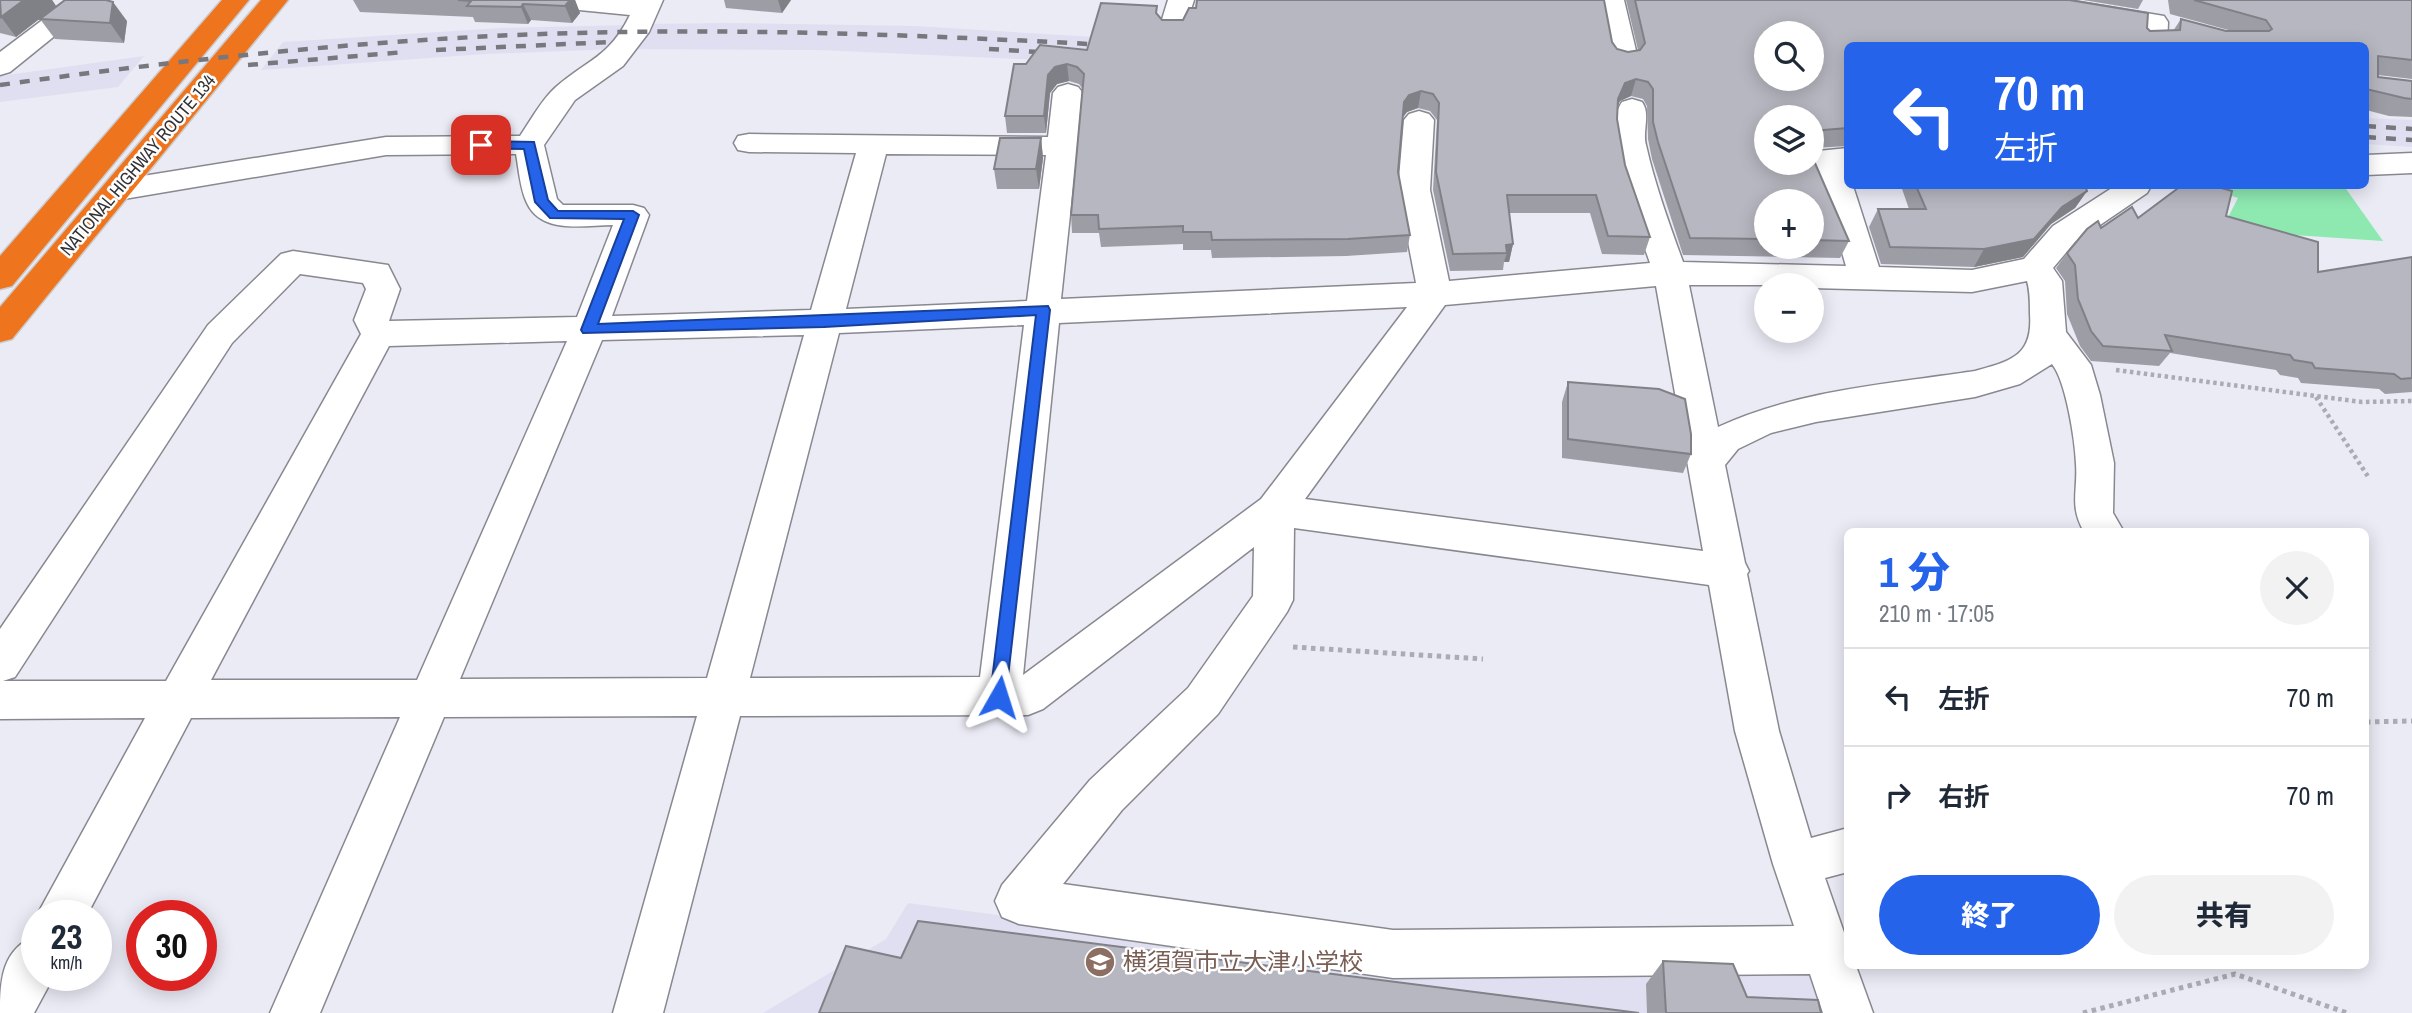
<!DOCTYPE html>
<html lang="ja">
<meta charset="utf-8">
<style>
:root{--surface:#fff;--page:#f2f2f3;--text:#1f2937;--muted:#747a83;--line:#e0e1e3;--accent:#2563eb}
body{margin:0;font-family:"Archivo Narrow","Noto Sans JP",sans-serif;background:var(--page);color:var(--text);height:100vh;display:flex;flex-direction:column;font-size:26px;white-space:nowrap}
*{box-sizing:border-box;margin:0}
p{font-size:23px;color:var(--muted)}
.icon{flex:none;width:38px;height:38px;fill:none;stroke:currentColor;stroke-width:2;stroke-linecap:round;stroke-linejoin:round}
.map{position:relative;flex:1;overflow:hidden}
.drawer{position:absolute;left:1844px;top:528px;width:525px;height:441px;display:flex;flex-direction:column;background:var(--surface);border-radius:10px;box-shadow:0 4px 18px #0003}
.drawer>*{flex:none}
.banner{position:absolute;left:1844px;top:42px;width:525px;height:147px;border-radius:10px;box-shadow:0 4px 18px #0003;background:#2563eb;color:#fff;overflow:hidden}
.controls{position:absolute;left:1754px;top:21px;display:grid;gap:14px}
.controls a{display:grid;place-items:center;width:70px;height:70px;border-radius:50%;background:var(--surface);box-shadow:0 4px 18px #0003;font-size:35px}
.speed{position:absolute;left:21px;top:900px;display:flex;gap:14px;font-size:35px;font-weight:700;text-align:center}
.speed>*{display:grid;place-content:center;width:91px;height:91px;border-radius:50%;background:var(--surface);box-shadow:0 4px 18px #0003;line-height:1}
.speed small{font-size:18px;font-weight:400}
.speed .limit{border:10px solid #d22;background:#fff;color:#111}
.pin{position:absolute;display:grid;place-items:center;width:60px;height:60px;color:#fff;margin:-30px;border-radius:14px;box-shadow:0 4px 10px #0006}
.me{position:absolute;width:77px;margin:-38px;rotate:6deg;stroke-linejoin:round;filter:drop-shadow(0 0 5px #0008)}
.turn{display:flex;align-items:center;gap:24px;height:147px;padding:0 35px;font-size:32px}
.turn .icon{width:91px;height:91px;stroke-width:2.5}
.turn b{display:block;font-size:49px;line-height:60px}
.round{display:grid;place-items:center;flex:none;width:74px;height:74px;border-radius:37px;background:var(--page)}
.summary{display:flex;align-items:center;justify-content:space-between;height:119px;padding:0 35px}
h1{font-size:42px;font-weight:800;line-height:52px;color:var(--accent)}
.cta{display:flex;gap:14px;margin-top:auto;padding:14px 35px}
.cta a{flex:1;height:80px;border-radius:42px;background:var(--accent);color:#fff;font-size:28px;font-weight:800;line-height:80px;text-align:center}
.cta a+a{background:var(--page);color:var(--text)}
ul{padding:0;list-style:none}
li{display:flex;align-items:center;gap:21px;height:98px;padding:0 35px;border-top:2px solid var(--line)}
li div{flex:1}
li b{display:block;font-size:26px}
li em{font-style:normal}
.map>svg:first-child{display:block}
</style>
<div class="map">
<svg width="2412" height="1013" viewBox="0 0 2412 1013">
<rect width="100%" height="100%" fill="#ebebf6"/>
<g fill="#e0dff1">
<polygon points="725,23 915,26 1162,41 1154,65 820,50 633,49 647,24"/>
<polygon points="632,25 616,49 486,54 261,70 283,42 501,28"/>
<polygon points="144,56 118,87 0,102 0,76"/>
<polygon points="2366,118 2412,120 2412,147 2366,144"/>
<polygon points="908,903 1416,971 1827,954 1847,1013 763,1013 886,939"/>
</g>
<polygon fill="#8ee9b1" points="2201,186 2344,186 2383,241 2294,235 2304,254 2222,229 2238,198"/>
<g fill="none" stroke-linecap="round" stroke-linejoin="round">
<g stroke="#888891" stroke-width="3">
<g id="minor">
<polygon points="69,0 99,0 10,72 0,75 0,52"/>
<path d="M546,0H663L649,32L623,66L575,100L544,145L557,199L563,205H633L644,208L649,215L612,316L811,310L856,153L749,152L738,150L734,143L738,136L749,134L1048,137L1053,93L1058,87L1068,84L1078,87L1083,93L1061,299L1416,283L1398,190L1404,120L1409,114L1419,111L1429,114L1434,120L1430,190L1449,281L1650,263C1638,227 1598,136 1622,102L1632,99L1642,102C1651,114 1642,131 1646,145C1655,185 1669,223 1683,262L1846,266L1814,158L1818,151L1848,148V186H1853L1879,267L1972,270L2024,259L2053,226L2115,186H2151L2147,193L2075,242L2053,268L2062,281L2066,332L2091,365L2100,395L2114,463L2113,513L2124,532H2084C2069,505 2078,492 2076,464C2075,440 2066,381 2052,364L2020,384L1975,397L1816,422L1771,433L1738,449L1725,465L1745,563L1749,571L1747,574L1779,731L1811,838L1848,828V872L1825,878L1848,944V966H1856L1873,1013H1823L1810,974L1393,978L1019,924L1002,917L995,901L1002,885L1090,780L1188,688L1253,596L1254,547L1043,709L1028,715L740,716L663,1013H613L697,716L444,717L320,1013H270L400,717L191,718L87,915H37L145,718L0,719V629L208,325L281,254L293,251L388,265L400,289L389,321L577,317L613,225C585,225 542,235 527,203C520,189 519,170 516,154L386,155L118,200L107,197L102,190L107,183L118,180L386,137L520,136C531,120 542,99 556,87C588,59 609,58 630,15L559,8L549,6ZM886,154L1046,155L1027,301L846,309ZM300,274L363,283L366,289L354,320L361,334L166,681H3L15,677L232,343ZM2027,281C2030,291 2030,303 2030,314C2033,356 2011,361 1975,371C1889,384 1798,390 1718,427L1689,285H1811V288L1972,292ZM1656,286L1703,551L1305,499L1445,305ZM1407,307L1261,499L1023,675L1059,323ZM1024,325L980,677L750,678L839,333ZM804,335L707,678L460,679L602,340ZM567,341L417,680H211L389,346ZM1294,528L1709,585L1735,731L1773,864L1794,926L1393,930L1063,884L1122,810L1218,714L1287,612L1293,600Z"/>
<polygon points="1168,0 1194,0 1183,35 1173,37 1163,35 1159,29"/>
<polygon points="1598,0 1624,0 1638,59 1634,65 1624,67 1614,65 1610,59"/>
<polygon points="2003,0 2067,0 2164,16 2168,22 2167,46 2139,46 2140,28 2016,8 2006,6"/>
<polygon points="2412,153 2412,173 2366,175 2366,155"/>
<path d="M37,935V975L54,976L34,1013H0C0,979 2,949 37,935Z"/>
</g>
</g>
<g stroke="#cacacb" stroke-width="3">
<g id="highway">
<polygon points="222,0 249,0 12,286 0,289 0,256"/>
<polygon points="261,0 288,0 12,339 0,342 0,307"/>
</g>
</g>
<g stroke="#ababb4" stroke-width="4.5" stroke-dasharray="3.5 3.5" stroke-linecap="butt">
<polyline points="2116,370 2362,402 2412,401"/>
<polyline points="2316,397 2369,478"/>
</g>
<g stroke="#ababb4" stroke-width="5" stroke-dasharray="4.5 4.5" stroke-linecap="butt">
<polyline points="1293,647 1483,659"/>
<polyline points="2366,722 2412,721"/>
<polyline points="2083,1013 2235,974 2347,1013"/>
</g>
<use href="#minor" fill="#fff" fill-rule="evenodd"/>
<use href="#highway" fill="#ef741e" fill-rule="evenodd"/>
<g stroke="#77777e" stroke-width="4.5" stroke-dasharray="10 10" stroke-linecap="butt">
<polyline points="989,49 1055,53"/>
<polyline points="436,50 611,42"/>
<polyline points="248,65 405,52"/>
<path d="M0,85C164,62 329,44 494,36C699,26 904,34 1108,45"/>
<polyline points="2366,126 2412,129"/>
<polyline points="2366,137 2412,140"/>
</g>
</g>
<g fill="#9d9da6" fill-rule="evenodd">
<polygon points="0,0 52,0 56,6 16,37 0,33"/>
<polygon points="353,0 575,0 580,13 572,23 531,20 528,24 475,22 473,17 360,12"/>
<polygon points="724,0 791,0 782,13 726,8"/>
<path d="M1626,0H2069L2147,28L2150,31H2173L2181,19L2226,31H2232L2170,14L2168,0H2412V79L2378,75V77L2412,81V117L2389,116L2366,110V46H1848V146L1811,148V117H1766L1849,241L1840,258L1683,255L1652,159L1648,139L1647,106L1643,99L1631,96L1620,101L1618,105L1617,119L1625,165L1650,237L1644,255L1602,254L1590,213H1509L1513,244L1509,262H1504L1503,270L1450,271L1433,190L1437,120L1430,111L1418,108L1407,112L1402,118L1398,172L1410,235L1407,252L1346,256L1212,258L1211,250H1183V244L1101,247L1099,233H1072L1071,215L1082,88L1079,84L1069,81L1057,84L1050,93L1046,133H1007L1005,116L1026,64L1087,50L1158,15L1162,20L1612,42L1617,49L1628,52L1638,50ZM1766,201H1811V247H1766Z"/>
<polygon points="2083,0 2143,0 2138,9"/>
<polygon points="40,19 127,21 124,43 55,39"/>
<polygon points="1041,138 1043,158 1039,189 997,189 994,169"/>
<polygon points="1901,186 2085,186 2087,191 2075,208 2051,224 2023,257 1974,267 1881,264 1869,227 1878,209 1909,209"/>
<polygon points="2226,216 2318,272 2412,257 2412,392 2385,394 2379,389 2301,383 2298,378 2280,375 2276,370 2170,353 2159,366 2091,361 2080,346 2067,314 2065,281 2056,268 2067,253 2101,228 2138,218"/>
<polygon points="1568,382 1691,454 1683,473 1562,458 1562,402"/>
<polygon points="1663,961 1747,997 1821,1013 1647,1013 1646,984"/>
</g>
<g fill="#808087">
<polygon points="24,0 52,0 56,6 16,37 1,17"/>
<polygon points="570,0 575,0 580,13 572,23 565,6"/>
<polygon points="778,0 791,0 782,13"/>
<polygon points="113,2 127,21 124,43 110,23"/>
<polygon points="523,4 531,20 528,24 521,7"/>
<polygon points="1067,64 1069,81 1057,84 1050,93 1046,133 1044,116 1048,75 1055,67"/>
<polygon points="1636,79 1631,96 1620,101 1613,117 1618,99 1625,83"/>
<polygon points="1421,91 1418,108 1407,112 1401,120 1404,102 1409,95"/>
<polygon points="1041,138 1043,158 1039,189 1036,169"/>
<polygon points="2087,191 2075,208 2051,224 2023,257 1974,267 1984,249 2062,207"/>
<polygon points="1513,244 1509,262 1504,262 1507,253 1506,245"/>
</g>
<g fill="#b7b7c1" stroke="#808087" stroke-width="2" fill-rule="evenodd">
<polygon points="0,0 24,0 1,17"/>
<polygon points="65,0 106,0 113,2 110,23 40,19"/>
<polygon points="458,0 570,0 565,6 523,4 521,7 467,6 471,1"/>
<path d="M1197,0H1604L1612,42L1617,49L1628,52L1640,50L1645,43L1635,0H2069L2148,13L2147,28L2150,31L2180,30L2181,19L2226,31H2269L2272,29L2266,20L2194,0H2412V60L2378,56V77L2412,81V99L2404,98L2366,89V46H1848V128L1811,131V117H1766V163H1811V154L1849,241L1811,240V201H1766V239L1690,238L1658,142L1653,122V89L1648,82L1636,79L1625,83L1618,99L1617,119L1625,165L1650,237L1608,236L1596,195H1507L1513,244L1506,245L1507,253L1453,254L1436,172L1439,103L1433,94L1421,91L1409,95L1404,102L1398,172L1410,235L1348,239L1212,240L1211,232H1183V226L1099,229L1098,215H1071L1084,74L1077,67L1067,64L1055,67L1048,75L1044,116H1005L1014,64H1026L1040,45L1087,50L1101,3L1157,6L1156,13L1162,20H1183L1189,8H1196ZM1766,33H1811V79H1766Z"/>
<polygon points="1000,138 1041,138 1036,169 994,169"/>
<polygon points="1916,186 2085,186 2087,191 2062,207 2034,239 1984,249 1890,247 1878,209 1926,209"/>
<polygon points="2181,186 2214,186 2232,191 2226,216 2318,242 2318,272 2412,257 2412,378 2401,379 2394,374 2315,368 2312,363 2294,360 2290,355 2165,335 2172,351 2103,346 2091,331 2078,299 2075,265 2067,253 2087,229 2098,221 2101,228 2132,207 2138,218"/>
<polygon points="1568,382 1659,389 1685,399 1691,434 1691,454 1568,439"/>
<polygon points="918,921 1639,1013 819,1013 846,946 901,958"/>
<polygon points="1663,961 1733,964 1747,997 1818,1000 1821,1013 1666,1013"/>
</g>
<polygon fill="#2563eb" stroke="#184099" stroke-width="2" points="481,141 534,142 548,200 558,211 633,211 639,215 598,324 1048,306 1050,310 1005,703 999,705 993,703 990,697 1036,315 824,327 583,333 581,330 624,219 550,218 535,202 524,149 477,148 477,143"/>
<defs>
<g id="school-disc" transform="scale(1.575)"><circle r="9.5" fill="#8d6e63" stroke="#fff"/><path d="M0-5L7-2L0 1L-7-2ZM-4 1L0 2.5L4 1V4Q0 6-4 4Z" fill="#fff"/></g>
</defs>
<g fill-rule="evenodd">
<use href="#school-disc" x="1100" y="962"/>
</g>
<g text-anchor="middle" stroke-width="5" stroke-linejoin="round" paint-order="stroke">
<g font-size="18" fill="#323236" stroke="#fff">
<text transform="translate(138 165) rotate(-50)" y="6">NATIONAL HIGHWAY ROUTE 134</text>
</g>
<g font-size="24" fill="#785e54" stroke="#fff" text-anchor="start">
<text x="1123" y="970">横須賀市立大津小学校</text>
</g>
</g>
</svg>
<div class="controls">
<a><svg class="icon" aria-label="search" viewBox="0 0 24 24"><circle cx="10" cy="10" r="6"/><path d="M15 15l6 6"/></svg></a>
<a><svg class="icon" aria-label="layers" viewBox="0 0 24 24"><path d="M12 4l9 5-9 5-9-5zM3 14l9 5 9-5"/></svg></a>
<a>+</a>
<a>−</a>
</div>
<div class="speed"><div>23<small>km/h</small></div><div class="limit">30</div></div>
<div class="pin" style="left:481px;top:145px;background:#d93025"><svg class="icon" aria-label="arrive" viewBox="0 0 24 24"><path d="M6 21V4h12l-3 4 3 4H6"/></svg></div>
<svg class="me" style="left:999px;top:697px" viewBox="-20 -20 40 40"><path d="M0-17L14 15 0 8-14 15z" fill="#2563eb" stroke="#fff" stroke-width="4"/></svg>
<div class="banner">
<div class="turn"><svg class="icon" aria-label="left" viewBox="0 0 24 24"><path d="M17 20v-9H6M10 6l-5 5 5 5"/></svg><div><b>70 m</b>左折</div></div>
</div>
<section class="drawer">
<div class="summary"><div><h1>1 分</h1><p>210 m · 17:05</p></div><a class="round"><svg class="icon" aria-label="close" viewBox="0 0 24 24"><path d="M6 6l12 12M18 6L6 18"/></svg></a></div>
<ul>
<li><svg class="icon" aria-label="left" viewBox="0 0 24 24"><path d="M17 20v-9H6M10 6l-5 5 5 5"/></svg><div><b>左折</b></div><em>70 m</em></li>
<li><svg class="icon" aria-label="right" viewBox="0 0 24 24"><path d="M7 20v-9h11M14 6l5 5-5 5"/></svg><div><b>右折</b></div><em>70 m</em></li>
</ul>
<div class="cta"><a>終了</a><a>共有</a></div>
</section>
</div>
